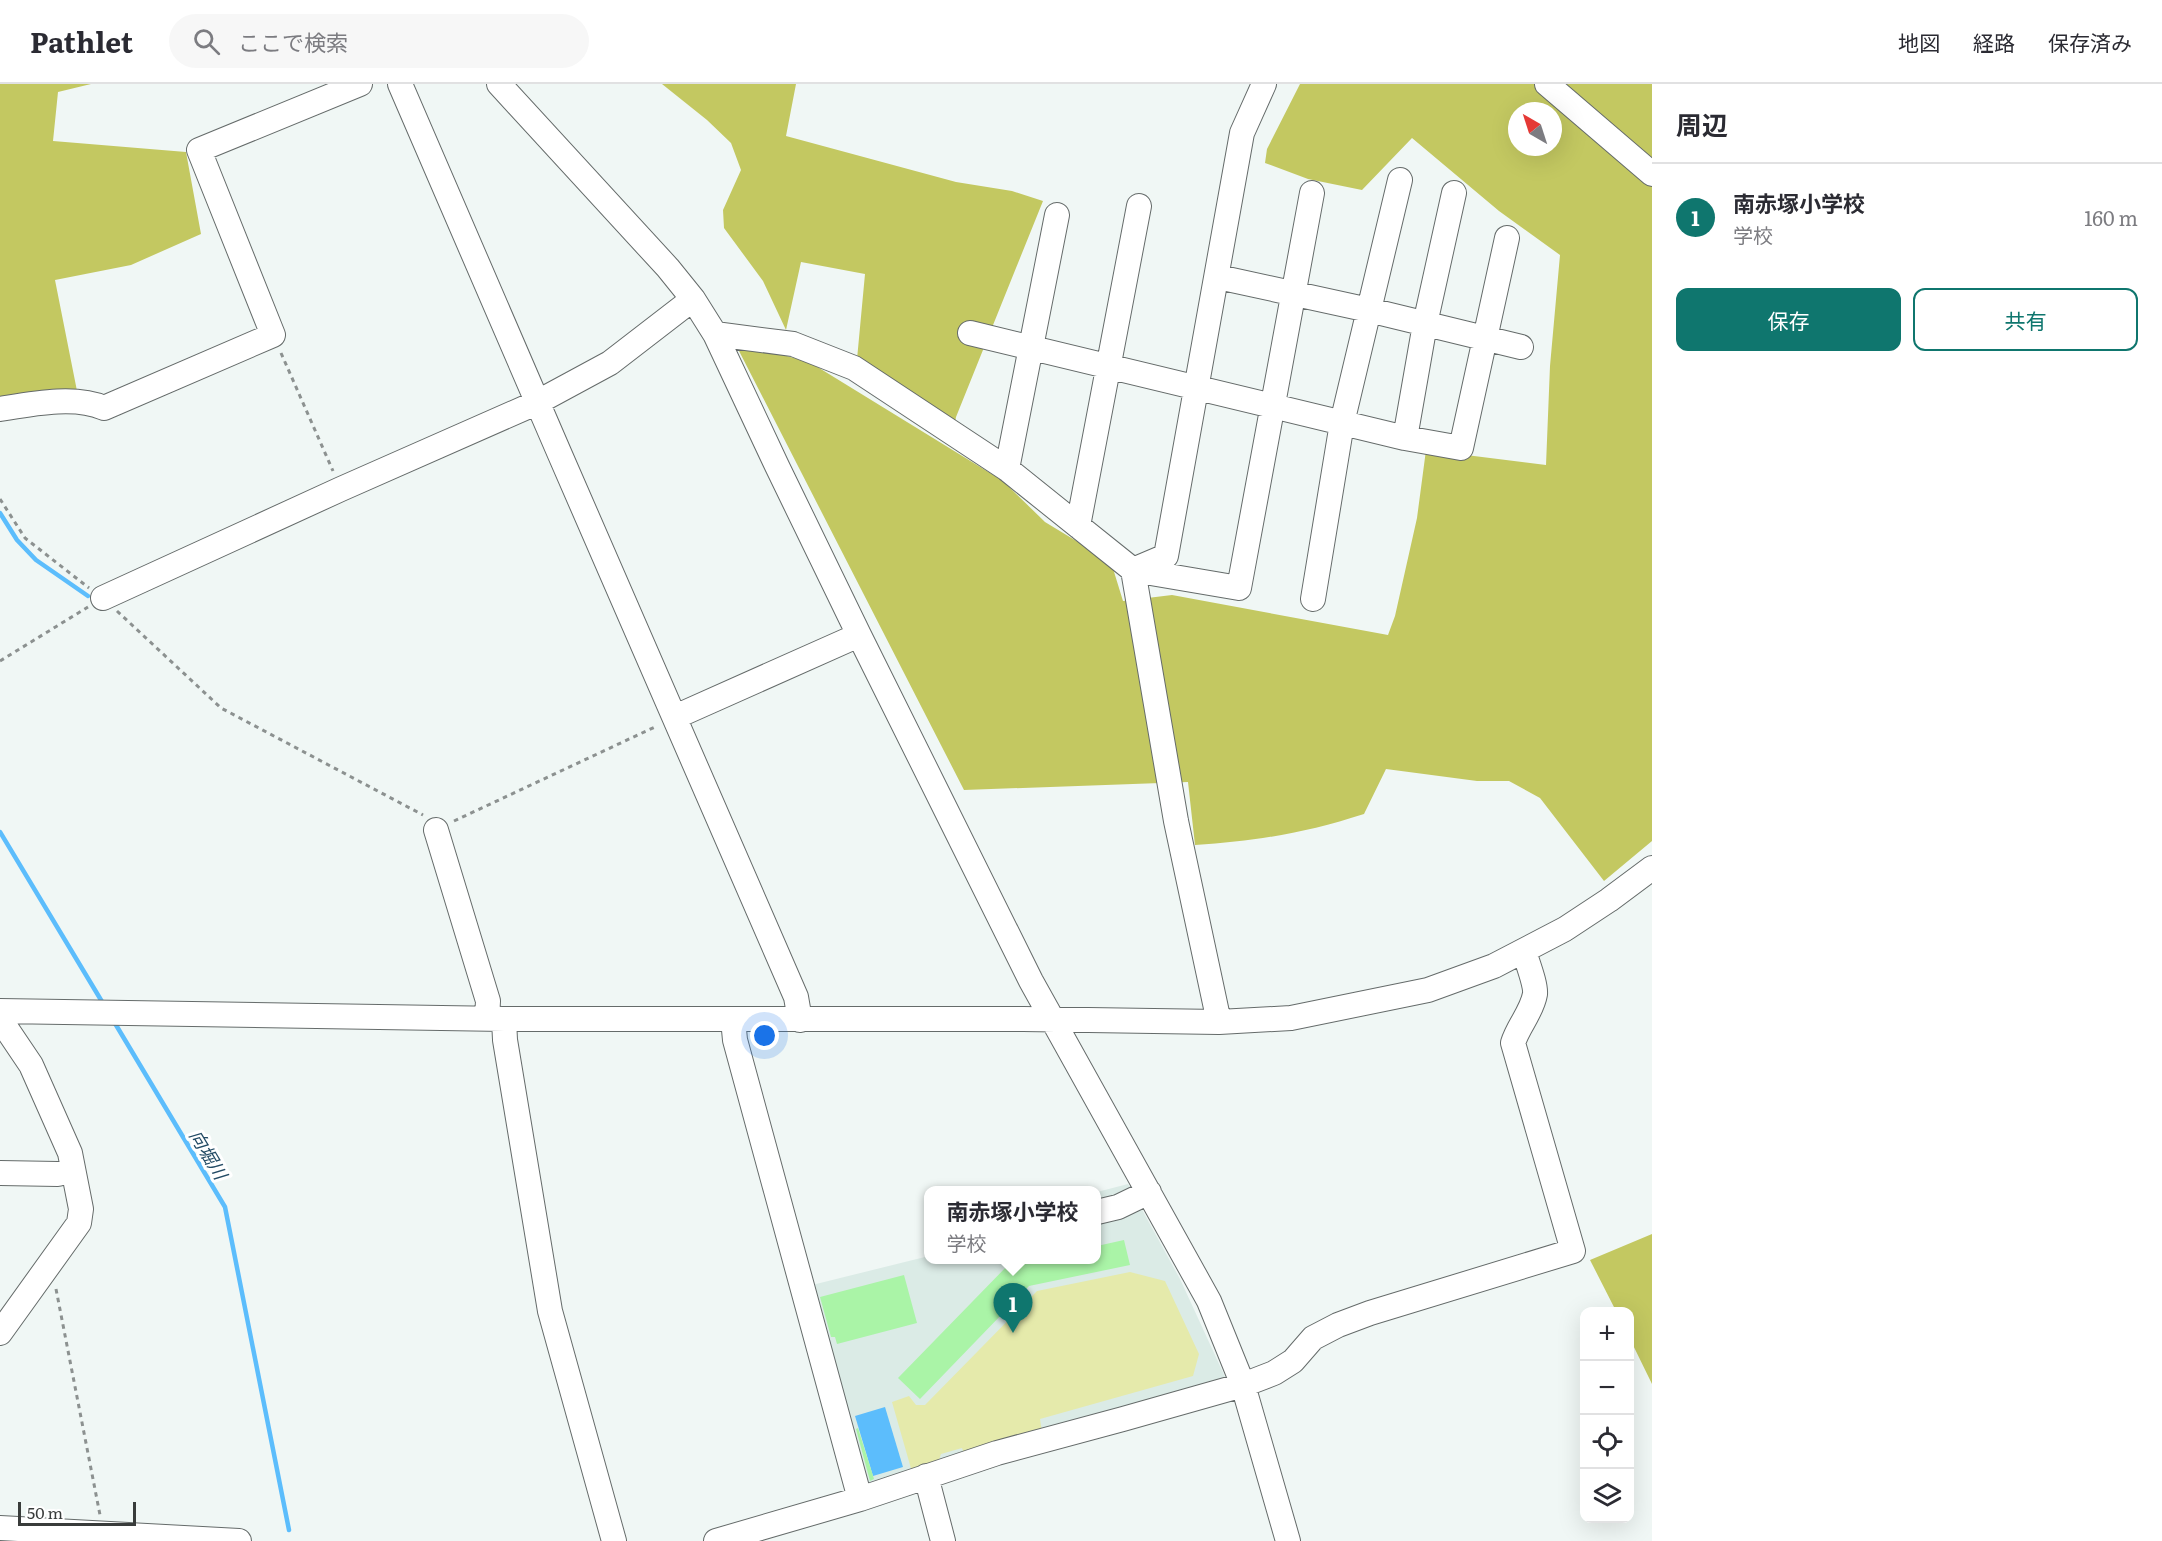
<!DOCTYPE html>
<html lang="ja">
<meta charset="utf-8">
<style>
:root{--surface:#fff;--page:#f7f7f7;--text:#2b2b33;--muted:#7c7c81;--line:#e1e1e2;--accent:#0f766e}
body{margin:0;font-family:Literata,"Noto Sans JP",serif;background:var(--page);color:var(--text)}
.controls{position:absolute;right:18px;bottom:18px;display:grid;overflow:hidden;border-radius:12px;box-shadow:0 6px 24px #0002}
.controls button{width:54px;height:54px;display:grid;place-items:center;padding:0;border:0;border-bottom:2px solid var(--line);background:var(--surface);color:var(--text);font:30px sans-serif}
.compass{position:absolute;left:1508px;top:18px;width:54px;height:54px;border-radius:50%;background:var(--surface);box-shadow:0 6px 24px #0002;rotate:321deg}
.scale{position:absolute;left:18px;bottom:15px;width:118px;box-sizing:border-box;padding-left:6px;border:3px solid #393c3b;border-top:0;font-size:16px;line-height:21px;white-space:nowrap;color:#393c3b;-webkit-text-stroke:4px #fff;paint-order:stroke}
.you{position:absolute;left:765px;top:952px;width:21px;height:21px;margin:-15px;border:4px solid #fff;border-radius:50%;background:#1a73e8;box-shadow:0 0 0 9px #1a73e833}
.badge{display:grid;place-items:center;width:39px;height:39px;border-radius:50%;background:var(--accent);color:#fff;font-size:20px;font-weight:700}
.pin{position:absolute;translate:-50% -50px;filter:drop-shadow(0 2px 3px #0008)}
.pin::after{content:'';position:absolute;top:32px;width:21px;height:18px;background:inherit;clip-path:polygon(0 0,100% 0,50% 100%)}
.popup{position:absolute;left:924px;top:1102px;width:177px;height:78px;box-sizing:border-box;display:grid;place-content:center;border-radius:12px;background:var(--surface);filter:drop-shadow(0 2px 4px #0005);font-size:20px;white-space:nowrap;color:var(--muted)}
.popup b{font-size:22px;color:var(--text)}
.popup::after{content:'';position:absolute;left:50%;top:100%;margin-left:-12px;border:12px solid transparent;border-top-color:var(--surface)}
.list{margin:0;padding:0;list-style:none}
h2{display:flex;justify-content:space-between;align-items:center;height:78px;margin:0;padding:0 24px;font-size:26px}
h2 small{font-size:20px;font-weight:400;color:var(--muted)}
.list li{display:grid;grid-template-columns:39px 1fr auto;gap:18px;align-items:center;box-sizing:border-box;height:108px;padding:0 24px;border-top:2px solid var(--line)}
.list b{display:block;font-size:22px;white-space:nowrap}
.list p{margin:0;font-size:20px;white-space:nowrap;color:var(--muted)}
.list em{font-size:20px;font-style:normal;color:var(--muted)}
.actions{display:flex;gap:12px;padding:18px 24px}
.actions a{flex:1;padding:14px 0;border:2px solid var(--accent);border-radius:12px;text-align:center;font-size:21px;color:var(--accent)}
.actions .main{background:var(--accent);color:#fff}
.icon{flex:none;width:33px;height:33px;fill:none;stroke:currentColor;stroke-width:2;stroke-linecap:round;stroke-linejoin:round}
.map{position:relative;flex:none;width:1652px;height:1457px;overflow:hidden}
header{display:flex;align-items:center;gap:36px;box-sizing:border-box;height:84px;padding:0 30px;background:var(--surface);border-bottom:2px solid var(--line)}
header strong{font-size:28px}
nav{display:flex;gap:33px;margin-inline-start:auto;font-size:21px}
.search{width:420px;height:54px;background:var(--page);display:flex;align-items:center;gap:15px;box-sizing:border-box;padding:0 21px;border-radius:33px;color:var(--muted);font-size:22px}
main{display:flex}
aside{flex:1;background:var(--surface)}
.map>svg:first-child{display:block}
</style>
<header>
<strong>Pathlet</strong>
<div class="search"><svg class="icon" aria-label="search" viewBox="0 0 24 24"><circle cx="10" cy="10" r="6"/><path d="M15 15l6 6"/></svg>ここで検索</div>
<nav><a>地図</a><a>経路</a><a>保存済み</a></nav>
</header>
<main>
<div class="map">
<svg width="1652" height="1457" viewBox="0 0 1652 1457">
<rect width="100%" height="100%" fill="#f0f7f5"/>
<path fill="#dbebe6" d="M 1128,1100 L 1180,1195 L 1226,1295 L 866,1403 L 808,1202 L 929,1172 L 929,1176 L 1097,1176 L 1097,1108 Z"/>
<path fill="#e5eaab" d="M 1130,1188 L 1165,1197 L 1199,1270 L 1193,1292 L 1040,1335 L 1042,1348 L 964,1370 L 962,1364 L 941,1370 L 938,1379 L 912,1388 L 892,1318 L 909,1312 L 916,1321 L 925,1321 L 1037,1207 Z"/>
<path fill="#c3c861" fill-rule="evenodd" d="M 0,0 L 91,0 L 58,8 L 53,57 L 186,68 L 201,150 L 131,181 L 55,196 L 78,312 L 0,318 Z
M 662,0 L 796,0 L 786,52 L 956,98 L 1012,107 L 1043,117 L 956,333 L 954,344 L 856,286 L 865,190 L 801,178 L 786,246 L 763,197 L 724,144 L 723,126 L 741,86 L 731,59 L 707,36 Z
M 1300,0 L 1652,0 L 1652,757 L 1604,797 L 1540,714 L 1509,697 L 1477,697 L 1386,685 L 1364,730 C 1305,749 1257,757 1195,761 L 1188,698 L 964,706 L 738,265 L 759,264 L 811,279 L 1003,397 L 1045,438 L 1111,478 L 1123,517 L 1172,511 L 1388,551 L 1395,532 L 1417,434 L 1426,366 L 1546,381 L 1550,282 L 1560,171 L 1499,127 L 1412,54 L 1362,106 L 1308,95 L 1265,79 L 1267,65 ZM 1517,27 L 1553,27 L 1553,63 L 1517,63 Z
M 1652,1150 L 1652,1300 L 1630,1255 L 1630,1228 L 1616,1227 L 1590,1176 Z"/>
<path fill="#5cbdfc" d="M 885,1323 L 903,1383 L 873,1392 L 855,1332 Z"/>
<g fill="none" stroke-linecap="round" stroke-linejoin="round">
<path stroke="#5cbdfc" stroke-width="4.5" d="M 0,429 L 17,456 L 36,476 L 88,512
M 0,748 L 104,921
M 113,936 L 225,1123 L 289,1446"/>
</g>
<path fill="#aaf4a7" d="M 1124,1156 L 1130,1181 L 1029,1202 L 920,1315 L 898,1294 L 1009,1180 L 1030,1176 L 1097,1176 L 1097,1162 Z
M 904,1191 L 917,1239 L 837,1260 L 835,1253 L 831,1253 L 820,1213 Z
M 858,1344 L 874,1395 L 870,1397 L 856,1345 Z"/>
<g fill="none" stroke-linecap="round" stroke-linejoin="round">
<g stroke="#656b6a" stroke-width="26">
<path id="minor" d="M 400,0 C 530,305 665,609 796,913 L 800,936
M 499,0 L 668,184 L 693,215 L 715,250 L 777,382 L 859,551 L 1031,897 L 1209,1217 L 1243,1301 L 1288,1457
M 1547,0 L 1652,90
M 1218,193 L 1369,226 L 1521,263
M 970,249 L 1405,354 L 1461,364 L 1507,154
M 715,250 L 793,260 L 854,284 L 1007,385 L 1133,486 L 1239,504 L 1312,109
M 0,325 C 31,320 75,311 104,324 L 273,251 L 199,66 L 360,0
M 1405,354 L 1425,240 L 1454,109
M 1007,385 L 1057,131
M 1078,442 L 1139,122
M 1133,486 L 1166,472 L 1242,49 L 1264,0
M 1133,486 L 1176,737 L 1219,938
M 103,514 L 341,405 L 536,319 L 610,279 L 693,215
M 1313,515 L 1342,339 L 1400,96
M 675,633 L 859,551
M 436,746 L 488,917 L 487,934
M 0,927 L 504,935 L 1023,935 L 1219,938 L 1291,934 L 1428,906 L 1494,882 L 1565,845 L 1609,816 L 1652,784
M 0,935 L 31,981 L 70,1069 L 81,1125 L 79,1139 L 0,1249
M 504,935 L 505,956 L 550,1227 L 614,1457
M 733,935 L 735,956 L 860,1415
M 0,1089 L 58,1090 L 73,1086
M 1097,1128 L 1118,1123 L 1149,1108
M 926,1392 L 943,1457
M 0,1444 L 239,1457
M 716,1457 L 860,1415 L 997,1369 L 1123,1335 L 1243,1301 L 1274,1289 L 1293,1277 L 1313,1254 L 1338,1241 L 1370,1229 L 1573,1167 L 1513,959 C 1518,942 1532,928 1535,910 C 1536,900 1527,878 1524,867"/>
</g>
<path stroke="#8c9190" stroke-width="3" stroke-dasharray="4.5 4.5" stroke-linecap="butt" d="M 281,269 L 333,387
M 0,415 L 25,454 L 89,504
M 117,527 L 221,624 L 423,731
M 0,577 L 88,523
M 454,737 L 657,642
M 56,1205 L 100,1431"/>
<use href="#minor" stroke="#fff" stroke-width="24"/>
</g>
<g text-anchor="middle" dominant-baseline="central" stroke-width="6" stroke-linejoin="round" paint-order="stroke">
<g font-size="18" font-style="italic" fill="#234b65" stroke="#fff">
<text transform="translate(209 1070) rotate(59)">向堀川</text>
</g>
</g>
</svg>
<div class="controls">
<button>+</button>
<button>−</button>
<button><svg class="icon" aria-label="locate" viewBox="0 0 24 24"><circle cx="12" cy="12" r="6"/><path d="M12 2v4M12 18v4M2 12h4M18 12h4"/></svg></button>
<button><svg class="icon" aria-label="layers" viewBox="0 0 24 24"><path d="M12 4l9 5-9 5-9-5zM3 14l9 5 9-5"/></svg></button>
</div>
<svg class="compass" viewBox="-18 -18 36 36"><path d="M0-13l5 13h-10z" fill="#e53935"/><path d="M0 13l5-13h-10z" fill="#7c7c81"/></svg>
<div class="scale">50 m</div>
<div class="you"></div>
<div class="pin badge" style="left:1013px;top:1249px">1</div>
<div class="popup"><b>南赤塚小学校</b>学校</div>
</div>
<aside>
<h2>周辺<small></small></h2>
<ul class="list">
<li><span class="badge">1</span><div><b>南赤塚小学校</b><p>学校</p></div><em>160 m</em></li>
</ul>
<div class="actions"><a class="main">保存</a><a>共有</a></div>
</aside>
</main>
